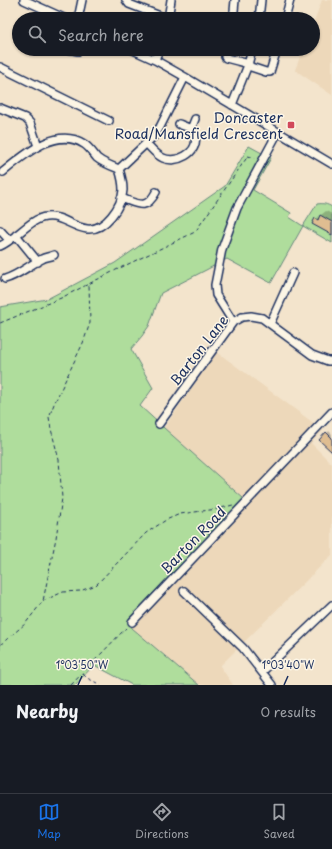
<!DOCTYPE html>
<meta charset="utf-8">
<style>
:root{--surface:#171b24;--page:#242831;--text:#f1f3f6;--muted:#9ea1a6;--line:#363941;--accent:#1a73e8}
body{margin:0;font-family:"Playpen Sans",sans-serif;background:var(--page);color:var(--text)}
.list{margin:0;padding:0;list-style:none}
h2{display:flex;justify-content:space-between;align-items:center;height:52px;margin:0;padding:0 16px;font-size:17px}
h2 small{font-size:13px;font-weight:400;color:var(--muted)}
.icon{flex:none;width:22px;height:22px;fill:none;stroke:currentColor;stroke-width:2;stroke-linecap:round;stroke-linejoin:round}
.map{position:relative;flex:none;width:332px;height:685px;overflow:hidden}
.search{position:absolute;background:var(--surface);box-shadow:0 1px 3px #0004;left:12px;right:12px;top:12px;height:44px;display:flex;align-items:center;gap:10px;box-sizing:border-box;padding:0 14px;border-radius:22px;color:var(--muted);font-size:15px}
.sheet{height:108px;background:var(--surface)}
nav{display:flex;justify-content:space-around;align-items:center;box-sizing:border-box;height:56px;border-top:1px solid var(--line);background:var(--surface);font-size:11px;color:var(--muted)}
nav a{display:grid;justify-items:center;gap:2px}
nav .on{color:var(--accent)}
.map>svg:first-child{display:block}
</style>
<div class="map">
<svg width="332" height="685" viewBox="0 0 332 685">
<rect width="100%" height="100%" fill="#f3e4cc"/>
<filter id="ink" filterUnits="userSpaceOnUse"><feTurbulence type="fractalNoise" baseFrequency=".025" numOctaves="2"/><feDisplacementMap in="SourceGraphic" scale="8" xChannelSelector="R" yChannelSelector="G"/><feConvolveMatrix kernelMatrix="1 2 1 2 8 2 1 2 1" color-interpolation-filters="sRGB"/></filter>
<g filter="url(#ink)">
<path fill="#edd8ba" d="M 322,0 L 332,0 L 332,95 L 295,70 L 303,49 L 313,49 L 313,24 Z
M 217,352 L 323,430 L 311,443 L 332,464 L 332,555 L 220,666 L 233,685 L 199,685 L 132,628 L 249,505 L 244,499 L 164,428 Z"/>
<path fill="#afdd9c" stroke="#65867d" d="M 249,146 L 271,158 L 253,190 L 291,213 L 289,217 L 303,226 L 317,204 C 323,203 327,204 332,207 L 332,243 L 303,226 L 271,283 L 227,259 L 206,270 L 161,293 L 149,326 L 142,336 L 131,349 L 153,388 L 140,406 L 164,428 L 244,499 L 129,618 L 132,628 L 199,685 L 132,685 L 94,665 L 75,685 L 0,685 L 0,307 L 47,299 L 115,263 L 225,186 Z"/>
<path fill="#0003" d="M 326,211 L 332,214 L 332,233 L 316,219 Z
M 329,431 L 332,434 L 332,451 L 321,440 Z"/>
<path fill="#dfbd91" stroke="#1b2f5e" d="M 320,215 L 332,222 L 332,235 L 312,224 L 315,218 L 318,220 Z
M 326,432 L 332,438 L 332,452 L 319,440 Z"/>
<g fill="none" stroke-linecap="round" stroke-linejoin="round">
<g stroke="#1b2f5e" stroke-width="10">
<path id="minor" d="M 24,0 L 66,19
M 126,0 L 129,4 L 168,19
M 78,19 L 82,0
M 168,19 L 171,0
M 233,19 L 234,11 L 235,0
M 259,19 L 261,0
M 285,19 L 290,0
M 68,49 L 78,51 L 81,49
M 131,49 L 155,60 L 185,77 L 332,164
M 226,49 L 225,57 L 226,58 L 249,64
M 155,60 L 159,49
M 248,66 L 266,72 L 270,72 L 277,49
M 0,67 L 109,121
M 232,105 L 248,65 L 252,49
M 0,108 L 25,118 L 30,123 L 38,146
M 191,129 L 195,119
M 146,143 C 151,148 156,155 163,158 C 176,164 199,153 195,137 C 195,134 194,131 191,129 C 188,127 183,126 179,124
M 3,172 C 24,155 56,126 84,144 C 89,147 93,153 97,158 C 103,163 111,166 119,169
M 121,198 C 138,204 146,211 156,192
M 0,230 L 9,240
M 16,235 L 38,262
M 0,246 C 15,240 31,218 46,217 C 61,215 72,227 87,229 C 105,231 122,206 123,190 C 123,183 121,175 119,169 L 155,135 L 160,127 L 185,77
M 5,279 C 19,275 29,265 42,259 C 45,257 50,257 54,255
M 233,322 L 216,295 L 215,285 L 222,249 L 237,208 L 278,132
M 270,324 L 293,273
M 159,424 L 233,322 L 242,317 L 251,316 L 262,318 L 312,355 L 328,361 L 332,361
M 184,591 L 243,648 L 272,685
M 132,622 L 332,412
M 262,672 L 332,605"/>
</g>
<path stroke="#1b2f5e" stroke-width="1" stroke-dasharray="4 3" stroke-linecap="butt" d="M 0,323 L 61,298 L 120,268 L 195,232 L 248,156 L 255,158
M 43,601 L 63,592 L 80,591 L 96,585 L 146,533 L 166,520 L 180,514 L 217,509 L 233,505
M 0,645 L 25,624 L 43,601 L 56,538 L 62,498 L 59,460 L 51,429 L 49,417 L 54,404 L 83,343 L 90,323 L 89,284
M 83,674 L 87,678 L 101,685
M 71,685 L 126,628"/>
<use href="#minor" stroke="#fcf5e5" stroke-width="7"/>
</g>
</g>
<path fill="none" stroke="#1b2f5e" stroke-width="1.5" d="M 78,685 L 82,676M 284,685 L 288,676"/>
<rect fill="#d1495b" stroke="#fcf5e5" stroke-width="1.5" x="287" y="121" width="8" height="8" rx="2"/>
<g text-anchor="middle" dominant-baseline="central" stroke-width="3" stroke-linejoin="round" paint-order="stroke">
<g font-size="14" fill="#1b2f5e" stroke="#fcf5e5" text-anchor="end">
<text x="283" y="117">Doncaster<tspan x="283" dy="16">Road/Mansfield Crescent</tspan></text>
</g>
<g font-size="14" fill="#1b2f5e" stroke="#fcf5e5">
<text transform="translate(199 350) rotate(-52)">Barton Lane</text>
<text transform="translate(193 540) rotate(-46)">Barton Road</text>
</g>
</g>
<g font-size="10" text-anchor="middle" fill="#1b2f5e" stroke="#fcf5e5" stroke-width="3" stroke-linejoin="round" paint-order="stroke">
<text x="82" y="669">1°03'50"W</text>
<text x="288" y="669">1°03'40"W</text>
</g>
</svg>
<div class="search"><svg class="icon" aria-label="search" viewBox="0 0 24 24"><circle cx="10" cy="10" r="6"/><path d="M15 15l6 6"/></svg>Search here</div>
</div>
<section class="sheet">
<h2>Nearby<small>0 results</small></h2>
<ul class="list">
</ul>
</section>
<nav>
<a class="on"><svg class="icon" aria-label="map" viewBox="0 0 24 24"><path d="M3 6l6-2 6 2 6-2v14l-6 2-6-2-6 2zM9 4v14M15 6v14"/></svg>Map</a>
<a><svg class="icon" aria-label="directions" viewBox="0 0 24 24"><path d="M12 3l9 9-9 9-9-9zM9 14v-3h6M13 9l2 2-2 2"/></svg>Directions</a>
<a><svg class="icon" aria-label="saved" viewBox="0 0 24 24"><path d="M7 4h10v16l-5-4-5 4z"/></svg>Saved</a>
</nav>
